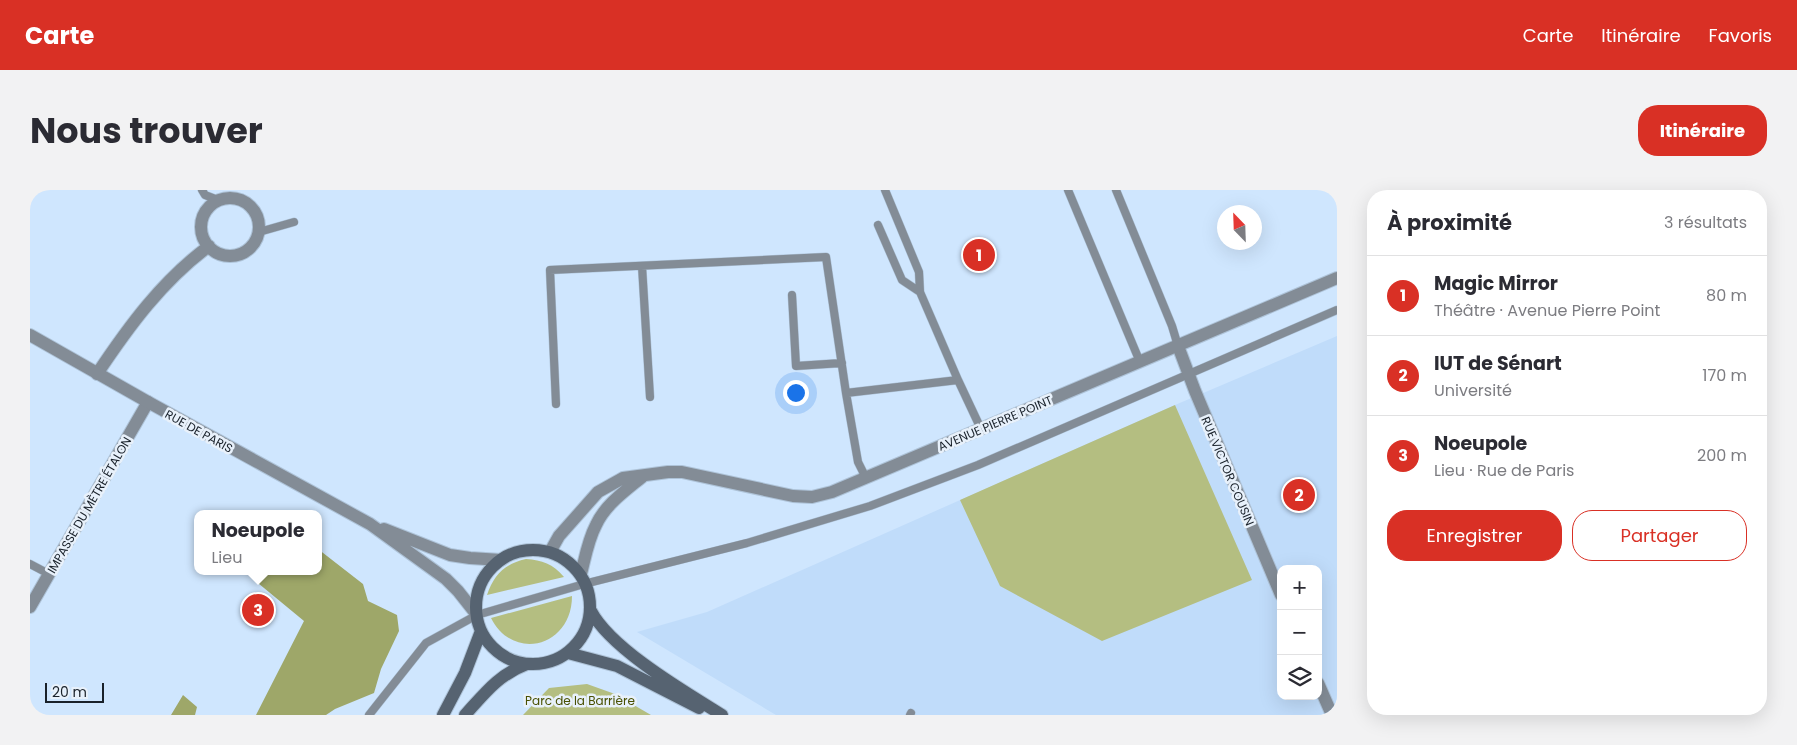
<!DOCTYPE html>
<html lang="fr">
<meta charset="utf-8">
<style>
:root{--surface:#fff;--page:#f2f2f3;--text:#2b2b33;--muted:#7c7c81;--line:#e1e1e2;--accent:#d93025}
body{margin:0;font-family:Poppins,sans-serif;background:var(--page);color:var(--text)}
.controls{position:absolute;right:15px;bottom:15px;display:grid;overflow:hidden;border-radius:10px;box-shadow:0 5px 20px #0002}
.controls button{width:45px;height:45px;display:grid;place-items:center;padding:0;border:0;border-bottom:1px solid var(--line);background:var(--surface);color:var(--text);font:25px sans-serif}
.compass{position:absolute;left:1187px;top:15px;width:45px;height:45px;border-radius:50%;background:var(--surface);box-shadow:0 5px 20px #0002;rotate:337deg}
.scale{position:absolute;left:15px;bottom:12px;width:59px;box-sizing:border-box;padding-left:5px;border:2px solid #19212a;border-top:0;font-size:14px;line-height:18px;white-space:nowrap;color:#19212a;-webkit-text-stroke:4px #e8f1fb;paint-order:stroke}
.you{position:absolute;left:765px;top:202px;width:18px;height:18px;margin:-12px;border:4px solid #fff;border-radius:50%;background:#1a73e8;box-shadow:0 0 0 8px #1a73e833}
.badge{display:grid;place-items:center;width:32px;height:32px;border-radius:50%;background:var(--accent);color:#fff;font-size:16px;font-weight:700}
.pin{position:absolute;translate:-50% -50%;border:2px solid #fff;box-shadow:0 1px 5px #0006}
.popup{position:absolute;left:164px;top:320px;width:128px;height:65px;box-sizing:border-box;display:grid;place-content:center;border-radius:10px;background:var(--surface);filter:drop-shadow(0 1px 4px #0005);font-size:16px;white-space:nowrap;color:var(--muted)}
.popup b{font-size:19px;color:var(--text)}
.popup::after{content:'';position:absolute;left:50%;top:100%;margin-left:-10px;border:10px solid transparent;border-top-color:var(--surface)}
.list{margin:0;padding:0;list-style:none}
h2{display:flex;justify-content:space-between;align-items:center;height:65px;margin:0;padding:0 20px;font-size:21px}
h2 small{font-size:16px;font-weight:400;color:var(--muted)}
.list li{display:grid;grid-template-columns:32px 1fr auto;gap:15px;align-items:center;box-sizing:border-box;height:80px;padding:0 20px;border-top:1px solid var(--line)}
.list b{display:block;font-size:19px;white-space:nowrap}
.list p{margin:0;font-size:16px;white-space:nowrap;color:var(--muted)}
.list em{font-size:16px;font-style:normal;color:var(--muted)}
.actions{display:flex;gap:10px;padding:15px 20px}
.actions a{flex:1;padding:11px 0;border:1px solid var(--accent);border-radius:20px;text-align:center;font-size:18px;color:var(--accent)}
.actions .main{background:var(--accent);color:#fff}
.icon{flex:none;width:28px;height:28px;fill:none;stroke:currentColor;stroke-width:2;stroke-linecap:round;stroke-linejoin:round}
.map{position:relative;flex:none;width:1307px;height:525px;overflow:hidden;border-radius:20px}
header{display:flex;align-items:center;gap:30px;box-sizing:border-box;height:70px;padding:0 25px;background:var(--accent);color:#fff}
header strong{font-size:24px}
nav{display:flex;gap:28px;margin-inline-start:auto;font-size:18px}
.intro{display:flex;align-items:center;justify-content:space-between;box-sizing:border-box;height:120px;padding:0 30px}
h1{margin:0;font-size:35px}
.button{padding:12px 22px;border-radius:20px;background:var(--accent);color:#fff;font-size:18px;font-weight:700}
main{display:flex;gap:30px;padding:0 30px}
aside{flex:1;background:var(--surface);border-radius:20px;box-shadow:0 5px 20px #0002}
.map>svg:first-child{display:block}
</style>
<header>
<strong>Carte</strong>
<nav><a>Carte</a><a>Itinéraire</a><a>Favoris</a></nav>
</header>
<div class="intro"><h1>Nous trouver</h1><a class="button">Itinéraire</a></div>
<main>
<div class="map">
<svg width="1307" height="525" viewBox="0 0 1307 525">
<rect width="100%" height="100%" fill="#cfe6fe"/>
<path fill="#c0dcfa" fill-rule="evenodd" d="M 1307,146 L 1307,525 L 746,525 L 607,442 L 677,422 L 1145,215 ZM 1251,379 L 1288,379 L 1288,506 L 1251,506 Z"/>
<path fill="#b4be81" d="M 1145,215 L 1222,390 L 1072,451 L 970,396 L 930,310 Z
M 496,369 C 512,370 523,374 534,387 L 457,405 C 464,385 474,374 496,369 Z
M 542,406 C 542,457 483,472 461,428 Z
M 557,494 L 585,504 L 621,525 L 493,525 L 519,498 Z"/>
<path fill="#9ea769" d="M 288,359 L 333,394 L 338,411 L 367,425 L 369,441 L 351,479 L 344,503 L 305,519 L 296,525 L 226,525 L 274,431 L 222,388 L 227,381 L 288,381 Z
M 153,505 L 167,517 L 165,525 L 141,525 Z"/>
<g fill="none" stroke-linecap="round" stroke-linejoin="round">
<g stroke="#aec3d8" stroke-width="9">
<path id="service" d="M 172,0 L 175,5 L 188,10
M 855,0 L 889,82 L 890,102 L 928,190
M 1038,0 L 1110,172
M 1086,0 L 1142,136 L 1148,156
M 848,35 L 872,90 L 890,102
M 229,42 L 264,32
M 612,76 L 620,207
M 762,105 L 766,176 L 812,173
M 526,214 L 520,80 L 796,67 L 816,203
M 836,288 L 828,272 L 816,203 L 928,190 L 951,239
M 0,374 L 19,384
M 339,525 L 396,453 L 447,425 L 554,394 L 717,353 L 840,316 L 948,275 L 1307,120
M 880,525 L 881,523"/>
</g>
<g stroke="#aec3d8" stroke-width="14">
<path id="minor" d="M171 37a29 29 0 1 1 58 0a29 29 0 1 1-58 0Z
M 1148,156 L 1165,201 L 1251,405
M 67,184 C 99,136 132,91 179,56
M 0,417 L 118,212
M 1288,493 L 1302,525"/>
</g>
<g stroke="#aec3d8" stroke-width="14">
<path id="tertiary" d="M 0,145 L 118,212 L 340,334 L 416,389 L 428,401 L 447,425
M 354,339 L 420,365 L 440,368 L 471,370
M 520,362 L 529,346 L 568,302 L 593,288 L 638,282 L 652,282 L 763,306 L 782,307 L 802,302 L 1307,88
M 551,384 C 555,368 558,350 566,335 C 575,315 595,301 612,287"/>
</g>
<g stroke="#aec3d8" stroke-width="14">
<path id="secondary" d="M446 417a57 57 0 1 1 114 0a57 57 0 1 1-114 0Z
M 561,421 C 581,459 655,502 692,525
M 538,463 L 587,476 L 669,518
M 413,525 L 435,483 L 451,441
M 435,525 C 455,503 468,485 497,474"/>
</g>
<use href="#service" stroke="#838c96" stroke-width="8"/>
<use href="#minor" stroke="#838c96" stroke-width="12"/>
<use href="#tertiary" stroke="#838c96" stroke-width="12"/>
<use href="#secondary" stroke="#566371" stroke-width="12"/>
</g>
<g text-anchor="middle" dominant-baseline="central" stroke-width="5" stroke-linejoin="round" paint-order="stroke">
<g font-size="12" fill="#19212a" stroke="#e8f1fb">
<text transform="translate(965 233) rotate(-23)">AVENUE PIERRE POINT</text>
<text transform="translate(169 241) rotate(29)">RUE DE PARIS</text>
<text transform="translate(1198 281) rotate(67)">RUE VICTOR COUSIN</text>
<text transform="translate(59 315) rotate(-60)">IMPASSE DU MÈTRE ÉTALON</text>
</g>
<g font-size="12" fill="#495002" stroke="#e8f1fb">
<text x="550" y="510">Parc de la Barrière</text>
</g>
</g>
</svg>
<div class="controls">
<button>+</button>
<button>−</button>
<button><svg class="icon" aria-label="layers" viewBox="0 0 24 24"><path d="M12 4l9 5-9 5-9-5zM3 14l9 5 9-5"/></svg></button>
</div>
<svg class="compass" viewBox="-18 -18 36 36"><path d="M0-13l5 13h-10z" fill="#e53935"/><path d="M0 13l5-13h-10z" fill="#7c7c81"/></svg>
<div class="scale">20 m</div>
<div class="you"></div>
<div class="pin badge" style="left:949px;top:65px">1</div>
<div class="pin badge" style="left:1269px;top:305px">2</div>
<div class="pin badge" style="left:228px;top:420px">3</div>
<div class="popup"><b>Noeupole</b>Lieu</div>
</div>
<aside>
<h2>À proximité<small>3 résultats</small></h2>
<ul class="list">
<li><span class="badge">1</span><div><b>Magic Mirror</b><p>Théâtre · Avenue Pierre Point</p></div><em>80 m</em></li>
<li><span class="badge">2</span><div><b>IUT de Sénart</b><p>Université</p></div><em>170 m</em></li>
<li><span class="badge">3</span><div><b>Noeupole</b><p>Lieu · Rue de Paris</p></div><em>200 m</em></li>
</ul>
<div class="actions"><a class="main">Enregistrer</a><a>Partager</a></div>
</aside>
</main>
